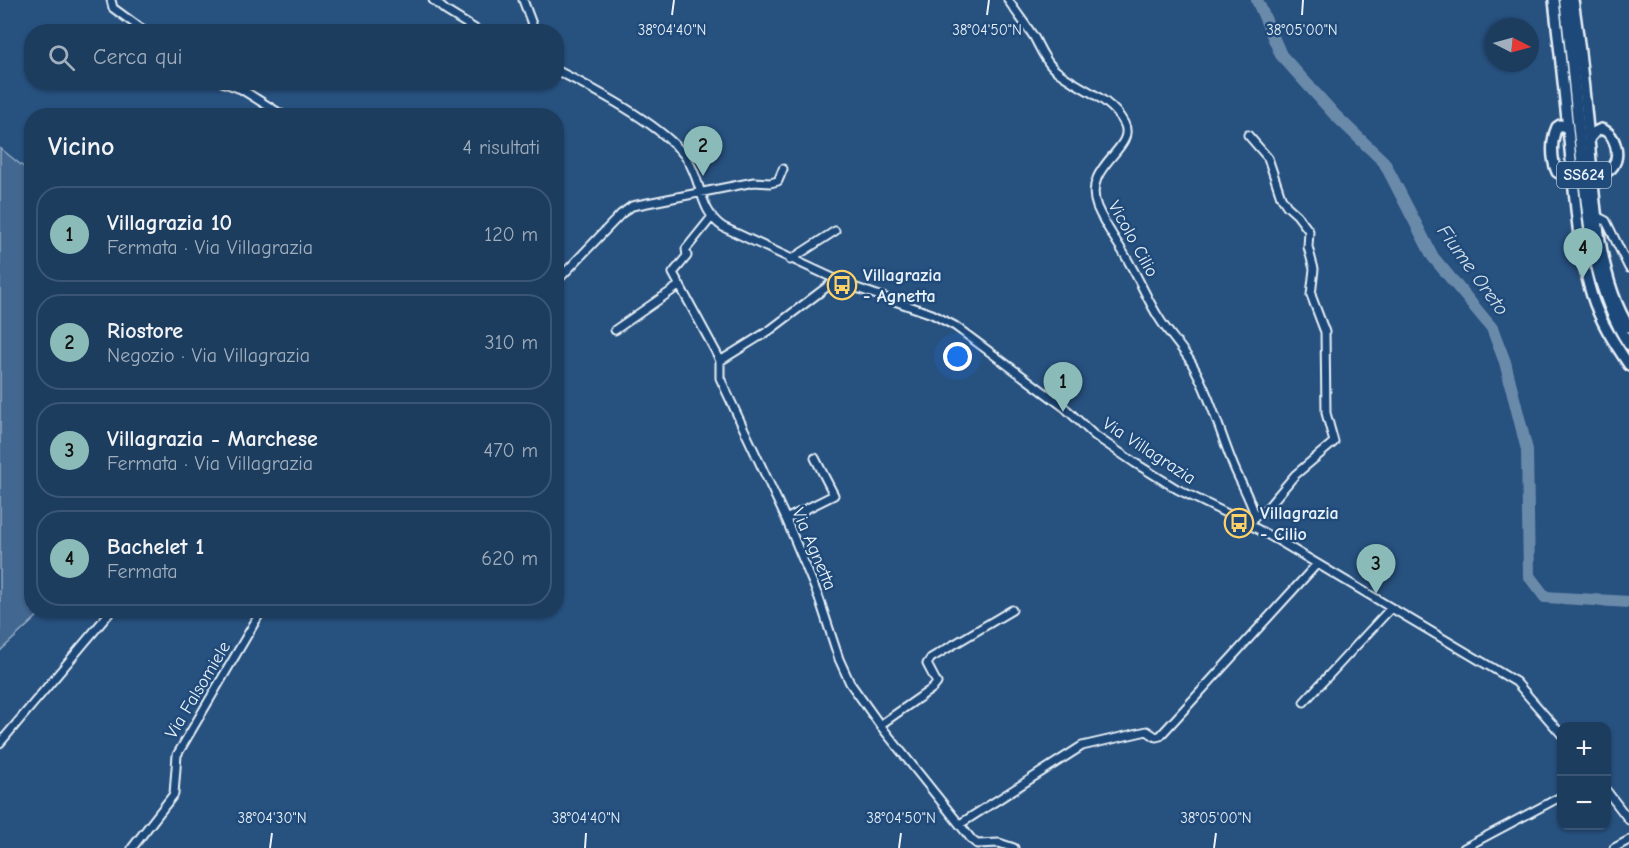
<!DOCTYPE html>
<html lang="it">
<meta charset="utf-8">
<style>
:root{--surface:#1d3d5f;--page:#254465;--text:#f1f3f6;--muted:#a0aebd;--line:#3b5674;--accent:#8bbbb9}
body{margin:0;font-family:"Comic Neue",sans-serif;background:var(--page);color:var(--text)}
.controls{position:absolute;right:18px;bottom:18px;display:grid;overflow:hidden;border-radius:12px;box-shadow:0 2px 4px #0004}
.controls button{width:54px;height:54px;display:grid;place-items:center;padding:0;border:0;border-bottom:2px solid var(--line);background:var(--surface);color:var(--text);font:30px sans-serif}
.compass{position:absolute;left:1485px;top:18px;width:54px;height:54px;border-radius:50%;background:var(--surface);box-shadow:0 2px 4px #0004;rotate:96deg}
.you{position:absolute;left:958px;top:357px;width:21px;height:21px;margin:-15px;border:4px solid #fff;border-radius:50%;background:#1a73e8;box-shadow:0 0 0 9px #1a73e833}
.badge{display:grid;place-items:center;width:39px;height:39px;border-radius:50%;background:var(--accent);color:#111;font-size:20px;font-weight:700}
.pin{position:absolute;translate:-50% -50px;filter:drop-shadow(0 2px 3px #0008)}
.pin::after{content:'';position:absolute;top:32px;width:21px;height:18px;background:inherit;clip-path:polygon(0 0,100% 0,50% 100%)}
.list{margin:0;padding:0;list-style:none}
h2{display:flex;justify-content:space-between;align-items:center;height:78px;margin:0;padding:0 24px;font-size:26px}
h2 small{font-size:20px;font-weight:400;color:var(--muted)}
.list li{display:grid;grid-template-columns:39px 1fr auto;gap:18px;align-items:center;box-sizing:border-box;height:96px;margin:0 12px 12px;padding:0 12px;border:2px solid var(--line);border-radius:24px}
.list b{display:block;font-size:22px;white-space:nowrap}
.list p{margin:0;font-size:20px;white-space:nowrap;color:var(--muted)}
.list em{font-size:20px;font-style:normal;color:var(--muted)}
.icon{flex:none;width:33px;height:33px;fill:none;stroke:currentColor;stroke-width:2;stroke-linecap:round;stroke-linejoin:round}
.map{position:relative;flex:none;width:1629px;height:848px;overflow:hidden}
.search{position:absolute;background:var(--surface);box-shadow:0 2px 4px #0004;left:24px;top:24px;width:540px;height:66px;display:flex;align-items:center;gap:15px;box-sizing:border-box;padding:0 21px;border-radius:24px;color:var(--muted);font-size:22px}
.panel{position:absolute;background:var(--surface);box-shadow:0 2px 4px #0004;left:24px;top:108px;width:540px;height:510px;border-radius:24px}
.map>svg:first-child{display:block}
</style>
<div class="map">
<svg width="1629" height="848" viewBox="0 0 1629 848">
<rect width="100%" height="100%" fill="#27517f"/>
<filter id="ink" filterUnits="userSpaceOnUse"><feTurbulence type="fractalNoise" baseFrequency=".0167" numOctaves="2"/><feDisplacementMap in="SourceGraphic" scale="12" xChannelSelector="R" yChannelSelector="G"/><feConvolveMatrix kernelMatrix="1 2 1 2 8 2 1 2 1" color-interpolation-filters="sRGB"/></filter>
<g filter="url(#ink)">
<path fill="#436891" stroke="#96acc4" stroke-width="1.5" d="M 0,148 L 31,173 L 32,610 L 43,611 L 0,651 Z"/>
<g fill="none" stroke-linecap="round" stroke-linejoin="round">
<path stroke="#6b8aaa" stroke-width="12" d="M 1257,0 L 1281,55 L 1335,115 L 1384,162 L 1433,257 L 1492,328 L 1505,362 L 1527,450 L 1529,576 L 1545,597 L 1629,602"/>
<g stroke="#e8f1f8" stroke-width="11">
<path id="minor" d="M 111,0 L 113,8 L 146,32
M 433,0 L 446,11 L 480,32
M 523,0 L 535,32
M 1008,0 C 1016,12 1026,25 1034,37 C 1040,48 1044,59 1053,68 C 1075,88 1109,95 1124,123 C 1138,149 1081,165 1097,207 C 1106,228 1120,245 1131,266 C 1141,283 1148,301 1159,318 C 1168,333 1181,346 1191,362 C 1209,393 1219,429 1232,462 C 1239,481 1250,497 1255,516 L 1250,525
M 556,70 C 592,88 665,126 687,159 C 702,181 699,211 723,227 L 848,285 L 932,314 L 955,326 L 1064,407 L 1094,435 L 1135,463 L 1177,489 L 1250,525 L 1279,541 L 1516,682 L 1562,735
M 222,82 L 241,89 L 284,116
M 1248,135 L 1268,158 L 1281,197 L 1287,206 L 1297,215 L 1309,231 L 1308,247 L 1314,269 L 1311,295 L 1325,332 L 1326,413 L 1334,442 L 1295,475 L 1262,514 L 1255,516
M 1596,216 L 1606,221 L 1629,268
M 711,218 L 686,249 L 687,256 L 673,273 L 717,354 L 720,361 L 720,378 L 786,519 L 819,598 L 839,659 L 850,683 L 880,725 L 972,840 L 977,844 L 999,843 L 1014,848
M 790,260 L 835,231
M 556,282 L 621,214 L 632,206 L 754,182 L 770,183 L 778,181 L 783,169
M 615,330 L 680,285
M 720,361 L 770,330 L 836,280
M 786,519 L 834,495 L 815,458
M 1304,702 L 1391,608
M 880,725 L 933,688 L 937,683 L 927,664 L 931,658 L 1012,610
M 0,743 L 112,610
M 1606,790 L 1629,820
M 960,824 L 1082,746 L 1147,731 L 1156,737 L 1160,736 L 1317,564
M 132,848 L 174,794 L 177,755 L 262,610
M 1464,848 L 1562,796
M 1614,848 L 1629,840"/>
</g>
<g stroke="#e8f1f8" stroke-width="14">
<path id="secondary" d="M 1554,0 C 1560,53 1566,107 1571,160 C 1576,205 1578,252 1592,296 C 1600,321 1614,343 1629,365
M 1573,0 C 1581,50 1585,100 1590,150 C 1595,204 1599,280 1629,327
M 1568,128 L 1560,125 L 1557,127 C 1551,140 1551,159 1557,172 L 1569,179
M 1589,139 L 1595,132 L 1601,129 C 1615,133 1621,154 1613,166 C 1609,172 1603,174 1597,177"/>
</g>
<g stroke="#e8f1f8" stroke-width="15">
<path id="primary" d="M 1565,0 C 1572,53 1576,106 1582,159 C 1589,223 1593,289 1629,344"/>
</g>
<use href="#minor" stroke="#1f4a7a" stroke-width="7"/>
<use href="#secondary" stroke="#1f4a7a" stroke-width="9"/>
<use href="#primary" stroke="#1f4a7a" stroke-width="10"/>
<g stroke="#e8f1f8" stroke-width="14" stroke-linecap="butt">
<path id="secondary-bridge" d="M 1569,179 L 1597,177"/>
</g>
<use href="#secondary-bridge" stroke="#1f4a7a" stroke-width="9"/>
</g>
</g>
<path fill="none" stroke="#e8f1f8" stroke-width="2" d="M 672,15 L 674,0M 987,15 L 989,0M 1302,15 L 1303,0M 270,848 L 272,833M 585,848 L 586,833M 899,848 L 901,833M 1214,848 L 1216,833"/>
<defs>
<g id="bus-ring" transform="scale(1.5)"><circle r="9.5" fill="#1f4a7a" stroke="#ffd166" stroke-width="1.5"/><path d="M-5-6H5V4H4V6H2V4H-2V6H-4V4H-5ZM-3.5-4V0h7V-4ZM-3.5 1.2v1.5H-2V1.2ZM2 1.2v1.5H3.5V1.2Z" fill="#ffd166"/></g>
</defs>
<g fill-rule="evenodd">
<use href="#bus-ring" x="842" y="285"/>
<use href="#bus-ring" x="1239" y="523"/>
</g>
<g text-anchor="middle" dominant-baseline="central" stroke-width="5" stroke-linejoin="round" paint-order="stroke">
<rect fill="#1f4a7a" stroke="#acbfd2" stroke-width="1.5" x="1557" y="162" width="54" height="26" rx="4.5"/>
<g font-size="16" font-weight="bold" fill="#e8f1f8">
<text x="1584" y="175">SS624</text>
</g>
<g font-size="18" fill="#e8f1f8" stroke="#1f4a7a">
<text transform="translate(1133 239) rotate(61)">Vicolo Cilio</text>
<text transform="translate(1149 451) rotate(33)">Via Villagrazia</text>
<text transform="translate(814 549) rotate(67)">Via Agnetta</text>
<text transform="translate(198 690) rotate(-59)">Via Falsomiele</text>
</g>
<g font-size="18" font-weight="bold" fill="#e8f1f8" stroke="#1f4a7a" text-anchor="start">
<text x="863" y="275">Villagrazia<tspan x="863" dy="21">- Agnetta</tspan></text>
<text x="1260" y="513">Villagrazia<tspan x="1260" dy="21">- Cilio</tspan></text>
</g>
<g font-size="20" font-style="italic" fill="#d5e2ec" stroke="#1f4a7a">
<text transform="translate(1473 270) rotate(54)">Fiume Oreto</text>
</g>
</g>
<g font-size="15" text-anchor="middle" fill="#e8f1f8" stroke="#1f4a7a" stroke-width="5" stroke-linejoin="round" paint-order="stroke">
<text x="672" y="35">38°04'40"N</text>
<text x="987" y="35">38°04'50"N</text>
<text x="1302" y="35">38°05'00"N</text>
<text x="272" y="823">38°04'30"N</text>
<text x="586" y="823">38°04'40"N</text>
<text x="901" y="823">38°04'50"N</text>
<text x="1216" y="823">38°05'00"N</text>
</g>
</svg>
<div class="controls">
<button>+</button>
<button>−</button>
</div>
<svg class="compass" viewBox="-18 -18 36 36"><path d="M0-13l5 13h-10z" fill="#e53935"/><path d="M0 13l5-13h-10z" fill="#a0aebd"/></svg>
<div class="you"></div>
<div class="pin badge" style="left:1063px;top:412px">1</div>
<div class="pin badge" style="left:703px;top:176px">2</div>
<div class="pin badge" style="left:1376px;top:594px">3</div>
<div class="pin badge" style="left:1583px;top:278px">4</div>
<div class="search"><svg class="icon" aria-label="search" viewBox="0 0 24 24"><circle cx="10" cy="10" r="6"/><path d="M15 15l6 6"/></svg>Cerca qui</div>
<section class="panel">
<h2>Vicino<small>4 risultati</small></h2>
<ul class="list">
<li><span class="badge">1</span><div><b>Villagrazia 10</b><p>Fermata · Via Villagrazia</p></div><em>120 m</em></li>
<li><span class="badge">2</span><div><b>Riostore</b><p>Negozio · Via Villagrazia</p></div><em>310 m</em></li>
<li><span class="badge">3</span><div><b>Villagrazia - Marchese</b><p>Fermata · Via Villagrazia</p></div><em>470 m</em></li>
<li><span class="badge">4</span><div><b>Bachelet 1</b><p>Fermata</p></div><em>620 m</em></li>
</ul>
</section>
</div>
